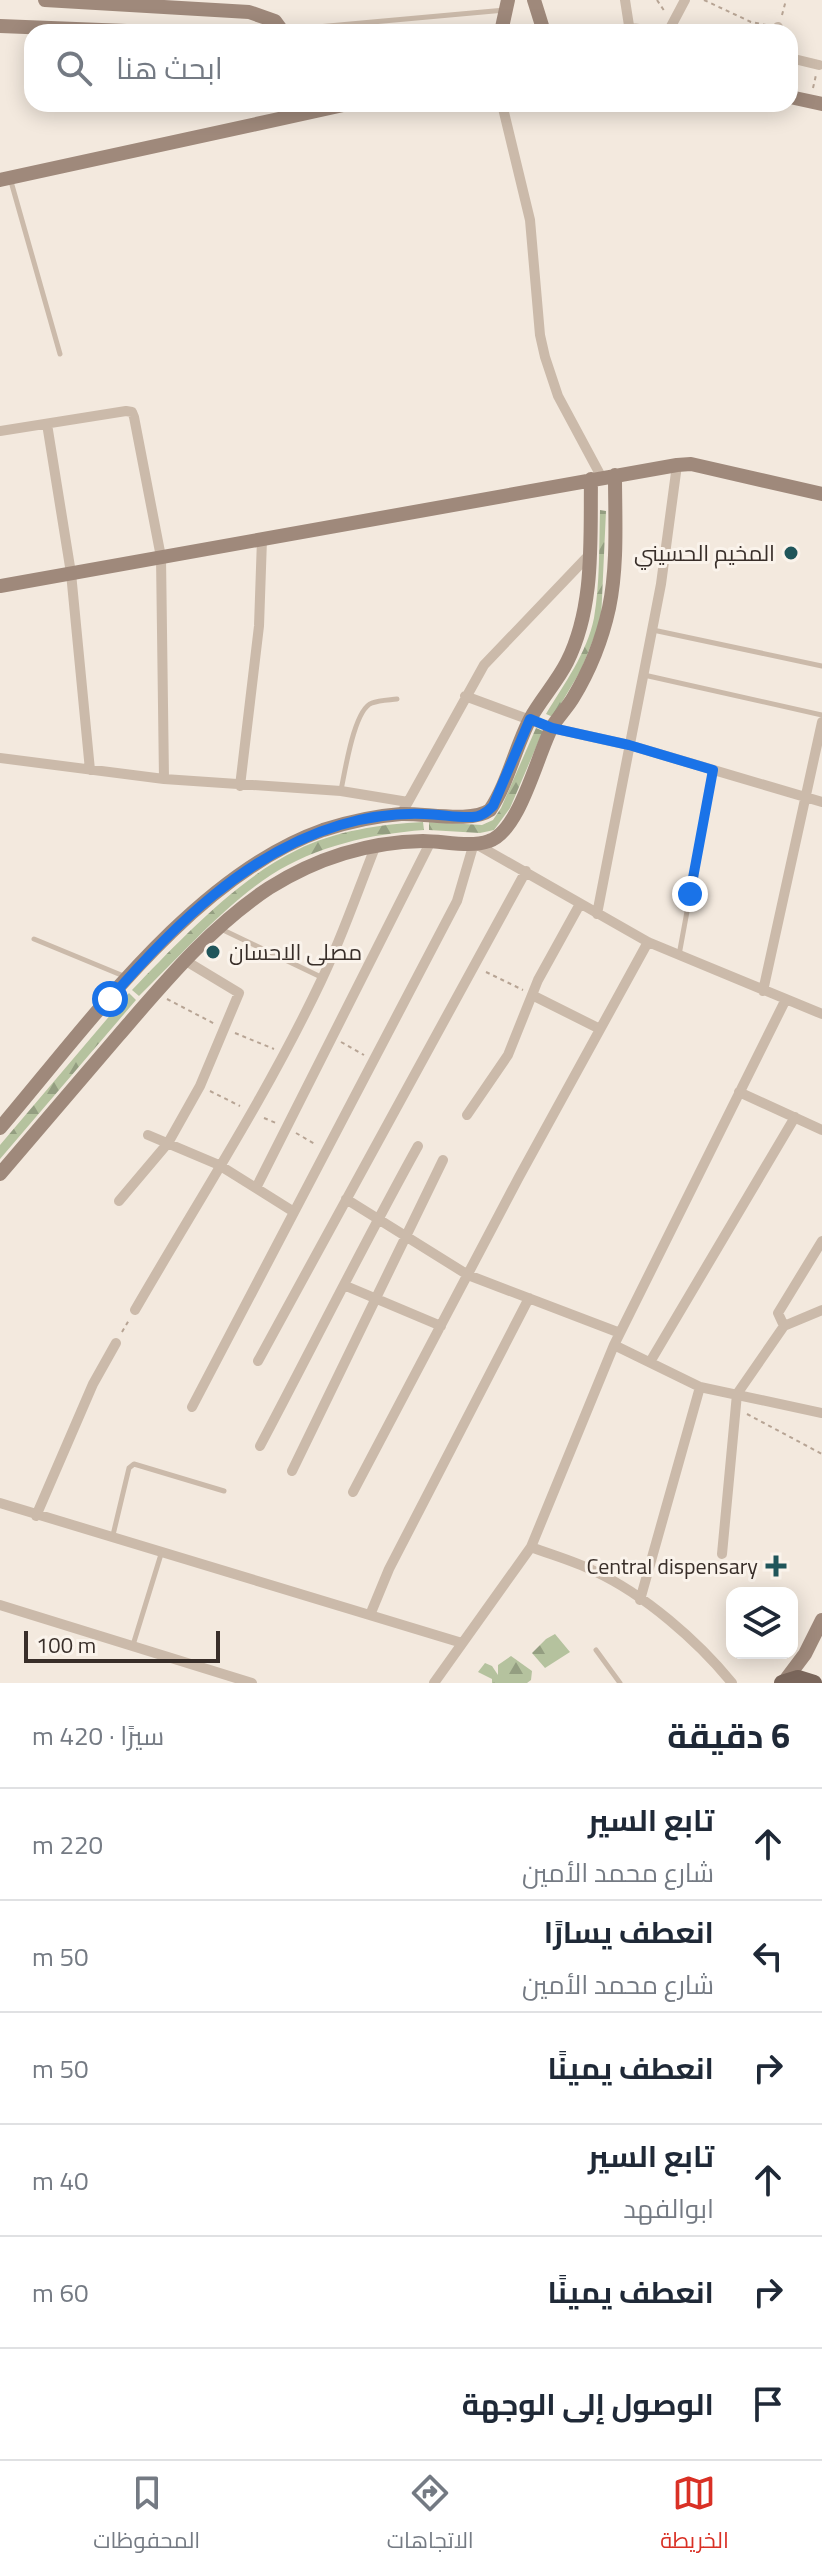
<!DOCTYPE html>
<html lang="ar">
<meta charset="utf-8">
<style>
:root{--surface:#fff;--page:#f2f2f3;--text:#1f2937;--muted:#747a83;--line:#e0e1e3;--accent:#d93025}
body{margin:0;font-family:"Titillium Web",Cairo,sans-serif;background:var(--page);color:var(--text);direction:rtl}
.controls{position:absolute;right:24px;bottom:24px;display:grid;overflow:hidden;border-radius:16px;box-shadow:0 4px 20px #0003}
.controls button{width:72px;height:72px;display:grid;place-items:center;padding:0;border:0;border-bottom:2px solid var(--line);background:var(--surface);color:var(--text);font:40px sans-serif}
.scale{position:absolute;left:24px;bottom:20px;width:196px;box-sizing:border-box;padding-left:8px;border:4px solid #382e29;border-top:0;font-size:22px;line-height:28px;white-space:nowrap;color:#382e29;-webkit-text-stroke:6px #faf3eb;paint-order:stroke}
.stop{position:absolute;width:24px;height:24px;margin:-18px;border:6px solid #1a73e8;border-radius:50%;background:#fff}
.stop.end{background:#1a73e8;border-color:#fff;box-shadow:0 2px 8px #0008}
.list{margin:0;padding:0;list-style:none}
h2{display:flex;justify-content:space-between;align-items:center;height:104px;margin:0;padding:0 32px;font-size:34px}
h2 small{font-size:26px;font-weight:400;color:var(--muted)}
.list li{display:grid;grid-template-columns:52px 1fr auto;gap:24px;align-items:center;box-sizing:border-box;height:112px;padding:0 32px;border-top:2px solid var(--line)}
.list b{display:block;font-size:30px;white-space:nowrap}
.list p{margin:0;font-size:26px;white-space:nowrap;color:var(--muted)}
.list em{font-size:26px;font-style:normal;color:var(--muted)}
.icon{flex:none;width:44px;height:44px;fill:none;stroke:currentColor;stroke-width:2;stroke-linecap:round;stroke-linejoin:round}
.map{position:relative;flex:none;width:822px;height:1683px;overflow:hidden;direction:ltr}
.search{position:absolute;background:var(--surface);box-shadow:0 4px 20px #0003;left:24px;right:24px;top:24px;height:88px;display:flex;align-items:center;gap:20px;box-sizing:border-box;padding:0 28px;border-radius:24px;color:var(--muted);font-size:30px}
.sheet{height:776px;background:var(--surface)}
nav{display:flex;justify-content:space-around;align-items:center;box-sizing:border-box;height:112px;border-top:2px solid var(--line);background:var(--surface);font-size:22px;color:var(--muted)}
nav a{display:grid;justify-items:center;gap:4px}
nav .on{color:var(--accent)}
.map>svg:first-child{display:block}
</style>
<div class="map">
<svg width="822" height="1683" viewBox="0 0 822 1683">
<defs>
<pattern id="forest-firs" width="22" height="20" patternUnits="userSpaceOnUse" patternTransform="scale(2)"><rect width="22" height="20" fill="#b5c29e"/><path d="M5 1l3.5 6h-7zM16 11l3.5 6h-7z" fill="#949e81"/></pattern>
</defs>
<rect width="100%" height="100%" fill="#f3e9de"/>
<path fill="url(#forest-firs)" d="M 600,510 L 606,511 L 601,620 L 581,670 L 553,717 L 546,714 C 564,684 587,653 594,618 C 600,583 599,546 600,510 Z
M 536,728 L 543,731 L 510,808 L 494,830 L 480,833 L 429,830 L 429,822 L 482,825 L 493,820 L 501,808 Z
M 423,822 L 424,830 C 371,834 316,846 271,875 C 226,904 178,958 139,996 L 132,990 C 177,943 238,878 297,850 C 334,831 382,824 423,822 Z
M 129,993 L 136,1000 L 0,1159 L 0,1145 Z
M 555,1634 L 570,1652 L 545,1668 L 532,1653 L 546,1639 Z
M 511,1656 L 532,1671 L 531,1680 L 527,1683 L 492,1683 L 492,1679 L 478,1672 L 485,1663 L 492,1666 L 498,1675 L 498,1665 Z"/>
<g fill="none" stroke-linecap="round" stroke-linejoin="round">
<path stroke="#b7a494" stroke-width="2" stroke-dasharray="4 4" stroke-linecap="butt" d="M 657,0 L 665,12
M 704,0 L 751,22 L 766,25
M 782,15 L 786,0
M 813,88 L 816,75
M 486,972 L 523,990
M 167,999 L 215,1024
M 235,1033 L 274,1049
M 341,1042 L 364,1055
M 210,1091 L 240,1106
M 264,1118 L 276,1123
M 296,1133 L 315,1144
M 122,1332 L 129,1320
M 747,1414 L 822,1454"/>
<path stroke="#cbbaaa" stroke-width="5" d="M 284,30 L 505,10
M 10,178 L 60,354
M 653,630 L 822,666
M 644,675 L 822,715
M 341,790 C 345,772 354,709 372,703 C 379,700 389,700 397,699
M 221,929 L 323,978
M 34,939 L 126,977
M 679,955 L 713,770
M 113,1535 L 129,1468 L 134,1464 L 224,1491
M 133,1645 L 162,1551
M 596,1650 L 620,1683"/>
<path stroke="#cbbaaa" stroke-width="10" d="M 625,0 L 630,32
M 631,28 L 664,32
M 668,32 L 685,0
M 777,32 L 778,27
M 790,58 L 819,65
M 502,104 L 530,220 L 540,335 L 545,357 L 558,396 L 602,478
M 47,424 L 71,573 L 90,770
M 0,431 L 126,411 L 132,412 L 134,417 L 161,557 L 164,779
M 465,696 L 552,728 L 629,745 L 822,802
M 0,758 L 164,779 L 341,791 L 408,802 L 401,814
M 240,786 L 259,626 L 262,539
M 408,802 L 484,665 L 590,554
M 597,914 L 661,584 L 677,465
M 763,991 L 822,722
M 532,995 L 600,1029
M 739,1092 L 822,1130
M 467,1115 L 508,1055 L 538,980 L 580,904
M 148,1135 L 219,1165 L 294,1212
M 256,1188 L 431,841
M 346,1199 L 468,1275 L 620,1333
M 119,1201 L 168,1143 L 200,1086 L 239,993 L 186,961
M 346,1286 L 441,1326
M 135,1310 C 198,1201 267,1095 321,981 C 342,938 358,890 376,845
M 784,1326 L 778,1313 L 822,1241
M 614,1345 L 700,1387 L 822,1413
M 258,1361 L 526,871
M 650,1362 L 795,1117
M 192,1407 L 457,901 L 474,843 L 648,942 L 822,1014
M 260,1446 C 313,1346 363,1245 418,1146
M 292,1471 L 443,1160
M 353,1492 L 519,1177 L 648,942
M 0,1503 L 462,1643
M 36,1516 L 93,1384 L 116,1343
M 531,1547 C 552,1555 574,1561 594,1571 C 644,1594 698,1641 732,1683
M 722,1554 L 737,1394 L 784,1326 L 822,1310
M 640,1600 L 700,1387
M 0,1605 L 252,1683
M 370,1615 L 389,1569 L 529,1298
M 434,1683 L 531,1547 L 614,1345 L 785,1001"/>
<path stroke="#9f897b" stroke-width="14" d="M 45,0 L 249,12 L 275,21 L 283,32
M 534,0 L 544,32
M 0,26 L 152,32
M 501,32 L 508,0
M 790,97 L 822,104
M 0,180 L 348,104
M 0,586 L 677,465 L 691,464 L 822,494
M 0,1128 C 87,1026 194,875 323,830 C 348,822 374,816 401,814 C 425,813 472,823 490,810 C 508,783 515,748 530,719 C 541,699 557,682 567,662 C 595,606 590,540 591,479
M 0,1174 C 39,1128 79,1082 118,1036 C 163,984 210,927 269,888 C 315,859 368,842 423,841 C 444,841 470,848 489,841 C 520,831 537,755 552,727 C 558,717 567,708 573,698 C 590,670 602,640 609,608 C 618,565 615,519 615,475
M 784,1682 L 805,1654 L 822,1620"/>
<path stroke="#7a665b" stroke-width="16" d="M 782,1683 L 798,1678 L 814,1683"/>
</g>
<g fill="none" stroke-linecap="round" stroke-linejoin="round">
<path stroke="#1a73e8" stroke-width="10" d="M 110,999 C 172,927 246,853 340,825 C 367,817 396,813 424,814 C 440,814 457,818 472,817 C 481,817 487,812 493,806 L 530,719 L 552,728 L 629,745 L 713,770 L 690,894"/>
</g>
<g fill="#1f555a" stroke="#faf3eb" stroke-width="3">
<circle cx="791" cy="553" r="8"/>
<circle cx="213" cy="952" r="8"/>
<path d="M772 1554h8v8h8v8h-8v8h-8v-8h-8v-8h8z"/>
</g>
<g text-anchor="middle" dominant-baseline="central" stroke-width="6" stroke-linejoin="round" paint-order="stroke">
<g font-size="22" fill="#382e29" stroke="#faf3eb" text-anchor="end">
<text x="775" y="553">المخيم الحسيني</text>
<text x="229" y="952" text-anchor="start">مصلى الاحسان</text>
<text x="758" y="1566">Central dispensary</text>
</g>
</g>
</svg>
<div class="controls">
<button><svg class="icon" aria-label="layers" viewBox="0 0 24 24"><path d="M12 4l9 5-9 5-9-5zM3 14l9 5 9-5"/></svg></button>
</div>
<div class="scale">100 m</div>
<div class="stop" style="left:110px;top:999px"></div>
<div class="stop end" style="left:690px;top:894px"></div>
<div class="search"><svg class="icon" aria-label="search" viewBox="0 0 24 24"><circle cx="10" cy="10" r="6"/><path d="M15 15l6 6"/></svg>ابحث هنا</div>
</div>
<section class="sheet">
<h2>6 دقيقة<small>سيرًا · 420 m</small></h2>
<ul class="list">
<li><svg class="icon" aria-label="ahead" viewBox="0 0 24 24"><path d="M12 20V5M6 11l6-6 6 6"/></svg><div><b>تابع السير</b><p>شارع محمد الأمين</p></div><em>220 m</em></li>
<li><svg class="icon" aria-label="left" viewBox="0 0 24 24"><path d="M17 20v-9H6M10 6l-5 5 5 5"/></svg><div><b>انعطف يسارًا</b><p>شارع محمد الأمين</p></div><em>50 m</em></li>
<li><svg class="icon" aria-label="right" viewBox="0 0 24 24"><path d="M7 20v-9h11M14 6l5 5-5 5"/></svg><div><b>انعطف يمينًا</b></div><em>50 m</em></li>
<li><svg class="icon" aria-label="ahead" viewBox="0 0 24 24"><path d="M12 20V5M6 11l6-6 6 6"/></svg><div><b>تابع السير</b><p>ابوالفهد</p></div><em>40 m</em></li>
<li><svg class="icon" aria-label="right" viewBox="0 0 24 24"><path d="M7 20v-9h11M14 6l5 5-5 5"/></svg><div><b>انعطف يمينًا</b></div><em>60 m</em></li>
<li><svg class="icon" aria-label="arrive" viewBox="0 0 24 24"><path d="M6 21V4h12l-3 4 3 4H6"/></svg><div><b>الوصول إلى الوجهة</b></div></li>
</ul>
</section>
<nav>
<a class="on"><svg class="icon" aria-label="map" viewBox="0 0 24 24"><path d="M3 6l6-2 6 2 6-2v14l-6 2-6-2-6 2zM9 4v14M15 6v14"/></svg>الخريطة</a>
<a><svg class="icon" aria-label="directions" viewBox="0 0 24 24"><path d="M12 3l9 9-9 9-9-9zM9 14v-3h6M13 9l2 2-2 2"/></svg>الاتجاهات</a>
<a><svg class="icon" aria-label="saved" viewBox="0 0 24 24"><path d="M7 4h10v16l-5-4-5 4z"/></svg>المحفوظات</a>
</nav>
